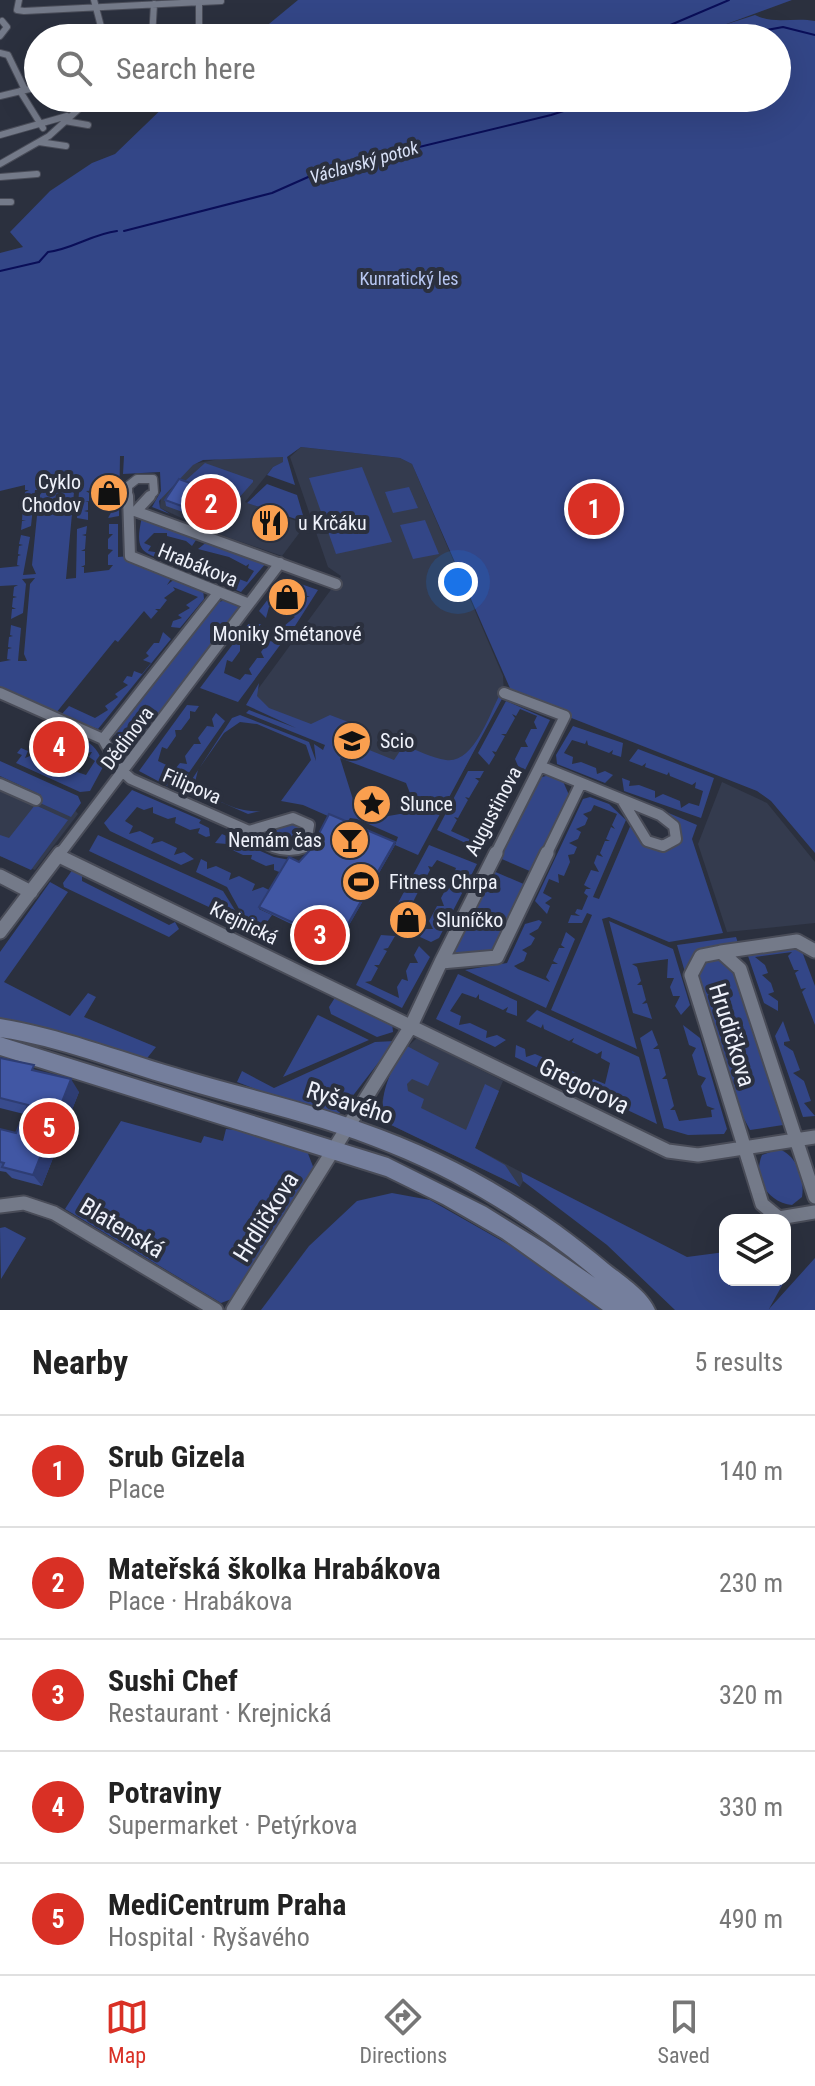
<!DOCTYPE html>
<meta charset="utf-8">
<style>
:root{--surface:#fff;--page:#f6f6f6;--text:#222;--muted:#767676;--line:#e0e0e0;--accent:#d93025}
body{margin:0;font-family:"Roboto Condensed",sans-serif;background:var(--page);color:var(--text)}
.controls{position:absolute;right:24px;bottom:24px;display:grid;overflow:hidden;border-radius:16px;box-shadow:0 8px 32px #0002}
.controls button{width:72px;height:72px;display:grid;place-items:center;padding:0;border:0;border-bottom:2px solid var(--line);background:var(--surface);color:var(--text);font:40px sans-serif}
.you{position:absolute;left:458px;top:582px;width:28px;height:28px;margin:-20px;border:6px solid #fff;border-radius:50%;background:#1a73e8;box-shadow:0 0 0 12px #1a73e833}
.badge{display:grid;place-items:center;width:52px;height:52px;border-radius:50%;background:var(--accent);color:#fff;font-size:26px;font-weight:700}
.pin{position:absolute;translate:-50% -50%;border:4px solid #fff;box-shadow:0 2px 8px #0006}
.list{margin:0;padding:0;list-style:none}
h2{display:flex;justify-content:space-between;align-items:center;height:104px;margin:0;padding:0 32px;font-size:34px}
h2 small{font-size:26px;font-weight:400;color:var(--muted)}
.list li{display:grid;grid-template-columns:52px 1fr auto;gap:24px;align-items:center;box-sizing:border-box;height:112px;padding:0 32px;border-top:2px solid var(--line)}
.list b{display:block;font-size:30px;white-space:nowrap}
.list p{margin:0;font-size:26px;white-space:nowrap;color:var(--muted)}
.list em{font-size:26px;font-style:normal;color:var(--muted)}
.icon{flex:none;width:44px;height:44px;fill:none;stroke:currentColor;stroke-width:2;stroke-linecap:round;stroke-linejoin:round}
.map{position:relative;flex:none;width:815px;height:1310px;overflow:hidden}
.search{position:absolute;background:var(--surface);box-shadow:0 8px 32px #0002;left:24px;right:24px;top:24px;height:88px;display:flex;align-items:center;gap:20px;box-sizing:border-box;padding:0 28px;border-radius:44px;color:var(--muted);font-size:30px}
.sheet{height:664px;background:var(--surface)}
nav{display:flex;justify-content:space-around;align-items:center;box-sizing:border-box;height:112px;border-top:2px solid var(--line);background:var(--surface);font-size:22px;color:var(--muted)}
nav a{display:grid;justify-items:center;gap:4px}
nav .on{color:var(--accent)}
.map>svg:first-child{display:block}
</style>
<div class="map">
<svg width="815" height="1310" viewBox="0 0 815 1310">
<rect width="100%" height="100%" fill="#2b303e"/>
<path fill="#343b4e" d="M 301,447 L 400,458 L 412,464 L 503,676 L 504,693 L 460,777 L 442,782 L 247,704 L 341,576 L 328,567 L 290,457 Z
M 236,456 L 283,457 L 284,462 L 273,467 L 245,502 L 302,523 L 303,528 L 282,556 L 207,530 L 160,508 L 161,497 L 193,464 Z
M 0,776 L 42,796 L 38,801 L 70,816 L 75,810 L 78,814 L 35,870 L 0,856 Z
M 722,782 L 767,803 L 815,862 L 815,923 L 727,932 L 698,844 Z
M 417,1038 L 503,1081 L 475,1148 L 521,1172 L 523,1181 L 520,1187 L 387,1123 L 382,1102 L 387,1084 L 402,1052 Z"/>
<path fill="#334687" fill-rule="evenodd" d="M 298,0 L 792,0 L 721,26 L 755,15 C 775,25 793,17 815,21 L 815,853 L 771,801 L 757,791 L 513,695 L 412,464 L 400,458 L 301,447 L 287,457 L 295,485 L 267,475 L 273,467 L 283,462 L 283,457 L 203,460 L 193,465 L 159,501 L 160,508 L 170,514 L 152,507 L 161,491 L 160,472 L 123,474 L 124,456 L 120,456 L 119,516 L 108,518 L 113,509 L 108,508 L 113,500 L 108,498 L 113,490 L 110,489 L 86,491 L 89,493 L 89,501 L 85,502 L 88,502 L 88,510 L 84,511 L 88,512 L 88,520 L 77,518 L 79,492 L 83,486 L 71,487 L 74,492 L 66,579 L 76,578 L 77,529 L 87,526 L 86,534 L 82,535 L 86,536 L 85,549 L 81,551 L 85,551 L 85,565 L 81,567 L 84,567 L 84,573 L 109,570 L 113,565 L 108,565 L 108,555 L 113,550 L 108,549 L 108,539 L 113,534 L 109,534 L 109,524 L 118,524 L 118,557 L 130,556 L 174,574 L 167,585 L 176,578 L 203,589 L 204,599 L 180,628 L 171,627 L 173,621 L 182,618 L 178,615 L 190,608 L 186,605 L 198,597 L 173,587 L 175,590 L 164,598 L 167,600 L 160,609 L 155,609 L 158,611 L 151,619 L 144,611 L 118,642 L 115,640 L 56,713 L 0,689 L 0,662 L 11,660 L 7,659 L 8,649 L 12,648 L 8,647 L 9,637 L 13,636 L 10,635 L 11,625 L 21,628 L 18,661 L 27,661 L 24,654 L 30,584 L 35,578 L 22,579 L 26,584 L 23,613 L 11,619 L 12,609 L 16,609 L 12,607 L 13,598 L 17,597 L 13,596 L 14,587 L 18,585 L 0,586 L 0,568 L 20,566 L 17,565 L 18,556 L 21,555 L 18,554 L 19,546 L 23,545 L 19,544 L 21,535 L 30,537 L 23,575 L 36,574 L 32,565 L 39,496 L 44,490 L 35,490 L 31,526 L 21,530 L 22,521 L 26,521 L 22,520 L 23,507 L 27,506 L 23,505 L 25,492 L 29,490 L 25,490 L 25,485 L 0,491 L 0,253 L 23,247 L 10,232 L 50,191 L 92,163 L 115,154 L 173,98 L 777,98 L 777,38 L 243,38 L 258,33 Z
M 205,463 L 253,480 L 253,482 L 237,500 L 185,481 Z
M 362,467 L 392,542 L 336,554 L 309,478 Z
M 267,484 L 297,495 L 305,522 L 247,503 Z
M 409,487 L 418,508 L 393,513 L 385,492 Z
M 142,517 L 195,537 L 196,540 L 192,546 L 186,541 L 167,536 L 167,533 L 154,533 L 144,543 L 151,546 L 148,551 L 168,554 L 167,558 L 181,559 L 173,563 C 145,553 133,555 142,517 Z
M 425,520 L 439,554 L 413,559 L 400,525 Z
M 208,541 L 267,562 L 241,592 L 187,569 L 187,561 L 194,564 L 193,568 L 200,566 L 212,571 L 212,575 L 219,573 L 232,578 L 231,583 L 239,579 L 247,582 L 254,571 L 248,568 L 249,564 L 246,566 L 229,557 L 198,549 Z
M 284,578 L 318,590 L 295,626 L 284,626 L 295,617 L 292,615 L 298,607 L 302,608 L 299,605 L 305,597 L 310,597 L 284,586 L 285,593 L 275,597 L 277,603 L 273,608 L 269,607 L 266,618 L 259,611 Z
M 226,600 L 242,608 L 133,756 L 118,755 L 111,742 L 111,734 L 215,603 Z
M 248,624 L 261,624 L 257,629 L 252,628 L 253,635 L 245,645 L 240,644 L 240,651 L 232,662 L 227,660 L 224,673 L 240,680 L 245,674 L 252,675 L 249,669 L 257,658 L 264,658 L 261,652 L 269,641 L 276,642 L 273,636 L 277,630 L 286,637 L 238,702 L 200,688 Z
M 163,632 L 171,639 L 98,729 L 61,715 L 69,706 L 95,718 L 108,710 L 105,706 L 118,697 L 115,694 L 128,685 L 123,682 L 127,676 L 132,677 L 134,671 L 142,674 L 151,663 L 143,660 L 149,656 L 146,653 L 154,643 L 159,643 Z
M 259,683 L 257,696 L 269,708 L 311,724 L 330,715 L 351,723 L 342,739 L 394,760 L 404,745 C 417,750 432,758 446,760 C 473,764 489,716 499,696 L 503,697 L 418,855 L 395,845 L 398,837 L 357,819 L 350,818 L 346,824 L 303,805 L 281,801 L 311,760 L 306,745 L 257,724 L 240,722 L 224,733 L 198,770 L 195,782 C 208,799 244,816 265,810 L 248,814 L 196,791 L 184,793 L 187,787 L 232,718 L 240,715 L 309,742 L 316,761 L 314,744 L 323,750 L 325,745 L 246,713 L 249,710 L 296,728 L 246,705 ZM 340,758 L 406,783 L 417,811 L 377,818 L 356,809 Z
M 506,701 L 550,720 L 522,776 L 508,773 L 511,766 L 518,766 L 515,759 L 521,747 L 528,747 L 525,741 L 531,729 L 537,729 L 534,722 L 537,716 L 520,709 L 516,716 L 512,714 L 515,718 L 506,734 L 501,734 L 505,736 L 496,752 L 492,751 L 495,755 L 489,765 L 478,753 Z
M 187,705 L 199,706 L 195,712 L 190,711 L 190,718 L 181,730 L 175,730 L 176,736 L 167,749 L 162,747 L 158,761 L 175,769 L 180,763 L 187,764 L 185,756 L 194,744 L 201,744 L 198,738 L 207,726 L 214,727 L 212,719 L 216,713 L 225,721 L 181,784 L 173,789 L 139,771 Z
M 52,725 C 73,735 100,740 103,767 L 90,791 L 80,792 L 16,763 L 22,755 L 17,753 L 21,748 L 28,751 L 25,758 L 35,754 L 48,760 L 45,766 L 55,764 L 69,770 L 67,776 L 77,772 L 86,775 L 95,761 L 89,757 L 92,752 L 82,753 L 69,747 L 71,743 L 62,744 L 48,738 L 50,734 L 35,731 Z
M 573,726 L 623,743 L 621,757 L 612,754 L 613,750 L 609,753 L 588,745 L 587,740 L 585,744 L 572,740 L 564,753 L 573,757 L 572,764 L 581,762 L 596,768 L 597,774 L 605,771 L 613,775 L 605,783 L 557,764 L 556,755 Z
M 638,749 L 714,778 L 701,818 L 624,791 L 622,778 L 630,781 L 629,786 L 639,785 L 655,791 L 655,798 L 663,794 L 680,801 L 681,808 L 689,803 L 699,806 L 703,791 L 695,788 L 696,782 L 692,785 L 670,776 L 669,772 L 667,775 L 645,767 L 646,763 L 642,766 L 629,761 Z
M 0,761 L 78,796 L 81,803 L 71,817 L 38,802 L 41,795 L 0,776 Z
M 468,771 L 484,771 L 480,778 L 475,778 L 479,781 L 469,798 L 465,797 L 468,800 L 458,818 L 454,817 L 457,820 L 451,831 L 471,840 L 475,833 L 482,834 L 479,826 L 486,812 L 493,813 L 489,805 L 496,792 L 503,792 L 500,786 L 503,779 L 512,780 L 510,785 L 514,790 L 483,851 L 437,830 Z
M 549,775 L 562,779 L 569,795 L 532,872 L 497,857 L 539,778 Z
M 132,790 L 201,820 L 199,823 L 209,828 L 210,836 L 206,837 L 198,833 L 200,828 L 190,830 L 175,823 L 176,817 L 168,819 L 153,813 L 153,807 L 144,810 L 137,807 L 125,821 L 133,826 L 129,834 L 140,831 L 154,838 L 151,844 L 162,841 L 177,848 L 174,855 L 184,852 L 194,859 L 181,865 L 110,831 L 104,823 Z
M 590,797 L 609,804 L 626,820 L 593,897 L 599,899 L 632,822 L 646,843 L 677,840 L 652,806 L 697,825 L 692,839 L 723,933 L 669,942 L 609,917 L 602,919 L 637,1049 L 551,1010 L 592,915 L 587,913 L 582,923 L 568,923 L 571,915 L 580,916 L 575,913 L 577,909 L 582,910 L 588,896 L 584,893 L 586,889 L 591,889 L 584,885 L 591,870 L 599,872 L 594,863 L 597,855 L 603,857 L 600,853 L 605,841 L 610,841 L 606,839 L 611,827 L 615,829 L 612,825 L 617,814 L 594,805 L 591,811 L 583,814 L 588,818 L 585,825 L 576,829 L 581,832 L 578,839 L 569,843 L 577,847 L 574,854 L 568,855 L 570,862 L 564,876 L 558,874 L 559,883 L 549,879 L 543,893 L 552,898 L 545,903 L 550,906 L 547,914 L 535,901 L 583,799 Z
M 35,805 L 68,820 L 31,870 L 0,856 L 0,835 L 9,838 Z
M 291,821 L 305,830 L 303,839 C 291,853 273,845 261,834 L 261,830 Z
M 222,834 L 274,857 L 290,860 L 282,873 L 274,870 L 274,864 L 266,866 L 251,859 L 252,855 L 243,855 L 228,848 L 227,844 L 215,843 Z
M 98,835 L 223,891 L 243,923 L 89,851 Z
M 429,845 L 477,864 L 439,938 L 431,942 L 420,937 L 425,929 L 433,929 L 429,921 L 437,906 L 444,906 L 441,898 L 449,883 L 456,883 L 453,876 L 456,868 L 437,860 L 432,867 L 428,866 L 430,870 L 420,889 L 415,890 L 418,892 L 408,912 L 403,911 L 406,915 L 399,927 L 390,918 Z
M 201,859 L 207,862 L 207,869 L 216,866 L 231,873 L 229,880 L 239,876 L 255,884 L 252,891 L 263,887 L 271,891 L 259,909 L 272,915 L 260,932 L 249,927 L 227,887 L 196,872 Z
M 73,869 L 82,873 L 82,881 L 169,925 L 175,922 L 179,929 L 169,937 L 64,887 L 63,883 Z
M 491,870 L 526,885 L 494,949 L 486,954 L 457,958 L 453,948 Z
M 50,882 L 68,892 L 4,982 L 70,1016 L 88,993 L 96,997 L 84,1017 L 156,1047 L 144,1062 L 0,1019 L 0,952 Z
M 539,920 L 542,922 L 538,929 L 529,934 L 535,938 L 531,945 L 522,950 L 527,953 L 524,961 L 514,966 L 518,969 L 550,982 L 546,977 L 552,964 L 558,964 L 553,961 L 559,948 L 565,948 L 561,945 L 566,932 L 575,939 L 546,1008 L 465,970 L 507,963 L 525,924 Z
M 609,921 L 673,949 L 690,1005 L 681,1015 L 675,1006 L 680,996 L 673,996 L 670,987 L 674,978 L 667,978 L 668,959 L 632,964 L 637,967 L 641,981 L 637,985 L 642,985 L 646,1000 L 642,1004 L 647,1003 L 652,1019 L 633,1013 Z
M 381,935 L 395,936 L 388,948 L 383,949 L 387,951 L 379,965 L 374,965 L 378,968 L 371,981 L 365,982 L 399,998 L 397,987 L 402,979 L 408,981 L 406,971 L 410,963 L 418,963 L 414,955 L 419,946 L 430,957 L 402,1008 L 356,985 Z
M 736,937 L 739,946 L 710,950 L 690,989 L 677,945 Z
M 800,946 L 815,986 L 815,1025 L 802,992 L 806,988 L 801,989 L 795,973 L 799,970 L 794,970 L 788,956 L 792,952 L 755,957 L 765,965 L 768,973 L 762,975 L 771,983 L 774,992 L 768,994 L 778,1001 L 778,1011 L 764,1003 L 746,950 Z
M 718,956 L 731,963 L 784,1118 L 783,1125 L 750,1130 L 741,1113 L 698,978 L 701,961 Z
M 458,974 L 517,1001 L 517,1016 L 506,1012 L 508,1007 L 503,1010 L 479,999 L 479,994 L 476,998 L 462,993 L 450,1011 L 461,1016 L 459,1025 L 470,1023 L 487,1031 L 486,1038 L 497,1035 L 506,1040 L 495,1047 L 436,1019 Z
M 336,996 L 392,1022 L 393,1032 L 377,1037 L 331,1014 L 329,1007 Z
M 537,1010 L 639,1057 L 657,1124 L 515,1057 L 516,1045 L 525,1049 L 526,1057 L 535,1054 L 554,1062 L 554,1070 L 563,1067 L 582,1076 L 583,1085 L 585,1081 L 591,1083 L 593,1079 L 605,1084 L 610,1063 L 601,1058 L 602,1051 L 597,1054 L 572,1042 L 574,1038 L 569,1041 L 544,1029 L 543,1024 L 541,1028 L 526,1021 Z
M 318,1015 L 369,1040 L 283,1077 L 317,1016 Z
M 783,1021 L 790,1041 L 784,1042 L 784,1045 L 793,1051 L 800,1070 L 793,1073 L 804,1081 L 811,1101 L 804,1103 L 815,1116 L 803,1117 L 775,1036 Z
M 683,1025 L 700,1038 L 727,1129 L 724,1134 L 688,1135 L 664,1128 L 640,1038 L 652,1030 L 658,1045 L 653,1049 L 659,1049 L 666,1075 L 662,1079 L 667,1079 L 674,1106 L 670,1110 L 675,1110 L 679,1121 L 712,1117 L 711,1110 L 715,1109 L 707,1106 L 701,1086 L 706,1078 L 698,1075 L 692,1055 L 696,1048 L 689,1045 Z
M 395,1041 L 338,1115 L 309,1109 L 237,1082 L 242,1071 L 274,1088 L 375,1042 Z
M 407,1046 L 439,1063 L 428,1086 L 412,1079 L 407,1084 L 408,1091 L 424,1099 L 421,1108 L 466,1130 L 485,1084 L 499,1091 L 475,1148 L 505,1165 L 520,1187 L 387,1123 C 375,1101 392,1065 407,1046 Z
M 121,1121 L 201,1143 L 204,1136 L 223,1141 L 226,1129 L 245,1131 L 307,1151 L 314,1169 L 237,1297 L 221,1303 L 65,1209 Z
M 779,1149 C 797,1156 805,1178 802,1197 L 792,1205 C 769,1203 752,1179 762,1155 Z
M 521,1172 L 687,1257 L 725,1252 L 725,1280 L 785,1280 L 769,1309 L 815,1258 L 815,1310 L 675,1310 L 607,1245 L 523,1181 Z
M 392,1193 L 430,1200 L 548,1267 L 606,1310 L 261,1310 L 309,1246 L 357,1201 Z
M 5,1227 L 26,1238 L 1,1279 L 0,1228 Z"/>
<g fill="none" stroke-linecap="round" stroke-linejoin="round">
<path stroke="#0a0e58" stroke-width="2" d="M 665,38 L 668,26 L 729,0
M 753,38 L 756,32 L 783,27 L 815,35
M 124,231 L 272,193 L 324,170 L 551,115 L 605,98
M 0,271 L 39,262 L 48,252 C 73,249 92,234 117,231"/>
<g stroke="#494c58" stroke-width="8">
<path id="minor-far3" d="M 19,0 L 17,10 L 24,11 L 221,1
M 94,0 L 104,38
M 199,0 L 199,38
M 0,36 L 7,27 L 2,21
M 152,38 L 154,4
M 0,53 L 8,55 L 25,90
M 20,91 L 43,128
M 0,96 L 38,87
M 87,101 L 109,105
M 65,121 L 88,125
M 0,135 L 67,116
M 39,142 L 66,146
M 0,164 L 49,136 L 91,98
M 0,177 L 37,174
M 0,202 L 11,202"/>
</g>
<g stroke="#494c58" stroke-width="11">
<path id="minor-far2" d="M 128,498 L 128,486 L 137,479 L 153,479 L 154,492 L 148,498"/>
</g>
<g stroke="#494c58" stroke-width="14">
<path id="minor-far1" d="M 128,496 L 130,556 L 249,604
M 138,509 L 150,496
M 135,511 L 336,584
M 0,693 L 103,739 L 120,769 L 131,779 L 249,831
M 504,693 L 565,716 L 540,766
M 103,739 L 218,593
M 0,784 L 36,800
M 293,818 L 309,825 L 305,847 C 284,855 265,846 249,831 Z
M 59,855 L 280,563
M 495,855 L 540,766 L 660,815 L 674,826 L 676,839 L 663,846 L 647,841 L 622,800
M 546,855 L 581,783"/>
</g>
<g stroke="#494c58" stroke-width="17">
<path id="minor" d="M 496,853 L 441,962 L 497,957 L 547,853
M 59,856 L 668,1151 L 698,1155 L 815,1137
M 0,876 L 31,892
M 0,932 L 60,853
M 721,952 L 797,941 L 815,951
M 815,1197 L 740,969 L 721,952 L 701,956 L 691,975 L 762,1204 L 779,1218 L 815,1212
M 0,1206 L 24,1203 L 54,1213 L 216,1310
M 233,1310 L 411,1026 L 441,962"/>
</g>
<g stroke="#494c58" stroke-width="4">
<path id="secondary" d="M 0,1019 C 61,1029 117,1051 175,1068 C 237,1087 301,1101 362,1123 C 452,1154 535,1202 608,1264 C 623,1276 648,1292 655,1310 L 603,1310 L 502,1238 L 443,1204 L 386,1176 L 0,1055 L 0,1037 L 388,1158 L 486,1207 L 544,1243 L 595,1278 C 533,1226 464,1182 389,1152 C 320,1123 246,1108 175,1086 C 116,1069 60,1046 0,1037 Z"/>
</g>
<use href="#minor-far3" stroke="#747a89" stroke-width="6"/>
<use href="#minor-far2" stroke="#747a89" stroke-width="8"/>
<use href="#minor-far1" stroke="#747a89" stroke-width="10"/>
<use href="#minor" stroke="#747a89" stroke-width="13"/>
<use href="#secondary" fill="#757f9d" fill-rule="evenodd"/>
</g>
<path fill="#384b8d" d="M 231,498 L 232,505 L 213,523 L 166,506 L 165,500 Z
M 395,845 L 337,946 L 260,909 L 259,907 L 299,862 Z
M 0,1058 L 38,1071 L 79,1092 L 42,1186 L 12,1178 L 6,1172 L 0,1171 L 0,1129 L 16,1133 L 24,1114 L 0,1108 Z"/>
<path fill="#2e3d73" d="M 231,498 L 232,505 L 213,523 L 212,517 Z
M 395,842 L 395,845 L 337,946 L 337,943 Z
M 71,1079 L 79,1092 L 42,1186 L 33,1175 Z"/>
<path fill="#4157a4" stroke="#2e3d73" stroke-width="2" d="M 179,479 L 231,498 L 212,517 L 165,500 Z
M 598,502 L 602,509 L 594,511 L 591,504 Z
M 329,814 L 395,842 L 337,943 L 259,907 L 289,857 L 299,862 L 311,849 Z
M 0,1058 L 34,1065 L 32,1070 L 71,1079 L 33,1175 L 2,1167 L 4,1163 L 0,1162 L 0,1129 L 16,1133 L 28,1105 L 0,1098 Z"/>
<defs>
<g id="shop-disc" transform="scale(2)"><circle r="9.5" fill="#fa9f4f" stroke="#2b303e"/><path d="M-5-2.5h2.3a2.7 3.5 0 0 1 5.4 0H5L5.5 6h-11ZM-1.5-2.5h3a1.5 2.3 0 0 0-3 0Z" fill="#111"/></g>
<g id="restaurant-disc" transform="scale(2)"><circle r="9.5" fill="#fa9f4f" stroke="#2b303e"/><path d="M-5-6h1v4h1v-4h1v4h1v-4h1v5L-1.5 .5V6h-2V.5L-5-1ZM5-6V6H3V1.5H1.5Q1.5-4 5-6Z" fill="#111"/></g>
<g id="school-disc" transform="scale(2)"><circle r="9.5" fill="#fa9f4f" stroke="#2b303e"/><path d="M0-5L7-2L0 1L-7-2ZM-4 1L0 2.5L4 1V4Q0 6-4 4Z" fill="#111"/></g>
<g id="sight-disc" transform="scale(2)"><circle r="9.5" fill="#fa9f4f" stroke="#2b303e"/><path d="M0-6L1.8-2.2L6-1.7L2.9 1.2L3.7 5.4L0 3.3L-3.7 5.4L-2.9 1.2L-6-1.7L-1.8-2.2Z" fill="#111"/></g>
<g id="bar-disc" transform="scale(2)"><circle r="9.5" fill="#fa9f4f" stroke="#2b303e"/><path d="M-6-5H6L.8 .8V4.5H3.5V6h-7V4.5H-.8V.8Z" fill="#111"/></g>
<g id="stadium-disc" transform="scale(2)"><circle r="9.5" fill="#fa9f4f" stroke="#2b303e"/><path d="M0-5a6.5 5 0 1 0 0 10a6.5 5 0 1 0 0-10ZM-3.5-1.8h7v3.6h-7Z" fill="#111"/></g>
</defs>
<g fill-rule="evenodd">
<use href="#shop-disc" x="109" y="493"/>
<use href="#restaurant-disc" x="270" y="523"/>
<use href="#shop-disc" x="287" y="597"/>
<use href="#school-disc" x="352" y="741"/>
<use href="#sight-disc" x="372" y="804"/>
<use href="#bar-disc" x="350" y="840"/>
<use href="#stadium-disc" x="361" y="882"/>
<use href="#shop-disc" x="408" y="920"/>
</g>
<g text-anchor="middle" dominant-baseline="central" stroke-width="8" stroke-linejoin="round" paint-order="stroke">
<g font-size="18" font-style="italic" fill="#d9e2f8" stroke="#2b303e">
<text transform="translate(364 162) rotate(-16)">Václavský potok</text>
</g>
<g font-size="18" fill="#b7c6f1" stroke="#2b303e">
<text x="409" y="278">Kunratický les</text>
</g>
<g font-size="20" fill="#eff2fb" stroke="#2b303e" text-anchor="start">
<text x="81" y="482" text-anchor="end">Cyklo<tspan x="81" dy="23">Chodov</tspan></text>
<text x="298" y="523">u Krčáku</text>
<text x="287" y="634" text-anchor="middle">Moniky Smétanové</text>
<text x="380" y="741">Scio</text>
<text x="400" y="804">Slunce</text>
<text x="322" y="840" text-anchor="end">Nemám čas</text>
<text x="389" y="882">Fitness Chrpa</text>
<text x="436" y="920">Sluníčko</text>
</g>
<g font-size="20" fill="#eff2fb" stroke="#2b303e">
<text transform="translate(198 565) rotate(22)">Hrabákova</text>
<text transform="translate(127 738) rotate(-53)">Dědinova</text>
<text transform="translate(192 786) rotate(23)">Filipova</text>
<text transform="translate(493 811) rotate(-62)">Augustinova</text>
<text transform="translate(244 923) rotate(26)">Krejnická</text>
</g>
<g font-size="24" fill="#eff2fb" stroke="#2b303e">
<text transform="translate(732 1035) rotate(73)">Hrudičkova</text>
<text transform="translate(584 1086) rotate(26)">Gregorova</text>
<text transform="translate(350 1103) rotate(18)">Ryšavého</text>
<text transform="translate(266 1217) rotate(-58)">Hrdličkova</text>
<text transform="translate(122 1228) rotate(31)">Blatenská</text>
</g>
</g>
</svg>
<div class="controls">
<button><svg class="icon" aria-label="layers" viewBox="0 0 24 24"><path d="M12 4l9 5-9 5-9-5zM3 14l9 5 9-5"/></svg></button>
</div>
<div class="you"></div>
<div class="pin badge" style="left:594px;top:509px">1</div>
<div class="pin badge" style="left:211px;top:504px">2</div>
<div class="pin badge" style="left:320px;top:935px">3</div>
<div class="pin badge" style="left:59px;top:747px">4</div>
<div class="pin badge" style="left:49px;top:1128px">5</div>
<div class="search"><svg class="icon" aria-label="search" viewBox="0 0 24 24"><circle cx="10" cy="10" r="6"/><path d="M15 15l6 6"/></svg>Search here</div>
</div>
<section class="sheet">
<h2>Nearby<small>5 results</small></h2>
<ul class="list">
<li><span class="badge">1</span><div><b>Srub Gizela</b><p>Place</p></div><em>140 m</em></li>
<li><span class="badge">2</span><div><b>Mateřská školka Hrabákova</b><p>Place · Hrabákova</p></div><em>230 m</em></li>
<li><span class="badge">3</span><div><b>Sushi Chef</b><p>Restaurant · Krejnická</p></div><em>320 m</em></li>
<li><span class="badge">4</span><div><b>Potraviny</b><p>Supermarket · Petýrkova</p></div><em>330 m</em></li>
<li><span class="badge">5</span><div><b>MediCentrum Praha</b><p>Hospital · Ryšavého</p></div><em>490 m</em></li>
</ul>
</section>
<nav>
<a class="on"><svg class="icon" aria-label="map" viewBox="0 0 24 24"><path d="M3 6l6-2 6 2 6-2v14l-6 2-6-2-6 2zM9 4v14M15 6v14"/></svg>Map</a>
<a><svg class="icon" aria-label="directions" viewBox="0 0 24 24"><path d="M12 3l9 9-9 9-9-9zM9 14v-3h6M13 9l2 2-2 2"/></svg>Directions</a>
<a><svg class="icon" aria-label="saved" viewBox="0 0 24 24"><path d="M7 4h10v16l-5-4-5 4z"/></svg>Saved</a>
</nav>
